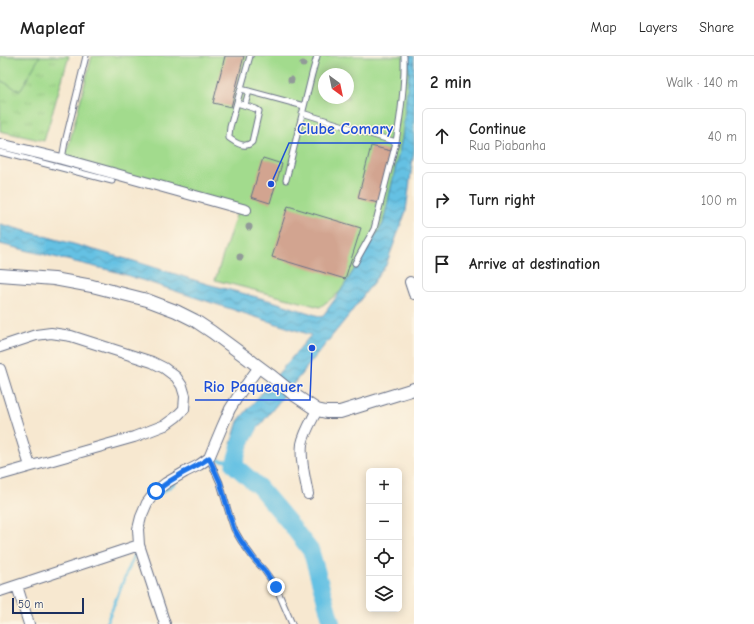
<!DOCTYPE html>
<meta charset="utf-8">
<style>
:root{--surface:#fff;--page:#f6f6f6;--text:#222;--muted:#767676;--line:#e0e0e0}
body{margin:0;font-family:"Comic Neue",sans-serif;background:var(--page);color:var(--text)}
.controls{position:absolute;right:12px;bottom:12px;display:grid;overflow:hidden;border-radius:6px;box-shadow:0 2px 10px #0003}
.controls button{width:36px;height:36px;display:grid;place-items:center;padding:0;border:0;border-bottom:1px solid var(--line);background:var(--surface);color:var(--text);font:20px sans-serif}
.compass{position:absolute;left:318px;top:12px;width:36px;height:36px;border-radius:50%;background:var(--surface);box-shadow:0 2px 10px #0003;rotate:147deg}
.scale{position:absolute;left:12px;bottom:10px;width:72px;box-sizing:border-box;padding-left:4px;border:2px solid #1b2f5e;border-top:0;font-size:11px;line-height:14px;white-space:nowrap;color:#1b2f5e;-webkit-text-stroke:3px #fcf5e5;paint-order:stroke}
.stop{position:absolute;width:12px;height:12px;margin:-9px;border:3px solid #1a73e8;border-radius:50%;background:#fff}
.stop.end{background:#1a73e8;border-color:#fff;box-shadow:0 1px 4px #0008}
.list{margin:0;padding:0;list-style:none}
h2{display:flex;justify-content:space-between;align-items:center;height:52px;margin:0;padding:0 16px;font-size:17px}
h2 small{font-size:13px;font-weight:400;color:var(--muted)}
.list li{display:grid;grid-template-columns:26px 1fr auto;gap:12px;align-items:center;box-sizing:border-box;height:56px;margin:0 8px 8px;padding:0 8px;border:1px solid var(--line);border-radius:6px}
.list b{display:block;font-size:15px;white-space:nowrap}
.list p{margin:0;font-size:13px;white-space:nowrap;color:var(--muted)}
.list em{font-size:13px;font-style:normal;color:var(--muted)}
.icon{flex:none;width:22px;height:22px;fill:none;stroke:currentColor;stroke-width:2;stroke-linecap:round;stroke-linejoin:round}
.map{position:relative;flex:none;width:414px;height:568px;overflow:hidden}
header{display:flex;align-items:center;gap:24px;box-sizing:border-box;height:56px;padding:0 20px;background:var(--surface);border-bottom:1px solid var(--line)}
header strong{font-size:19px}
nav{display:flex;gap:22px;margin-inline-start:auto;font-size:14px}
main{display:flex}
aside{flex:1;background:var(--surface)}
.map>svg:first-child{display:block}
</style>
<header>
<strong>Mapleaf</strong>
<nav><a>Map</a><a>Layers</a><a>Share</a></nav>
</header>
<main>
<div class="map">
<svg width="414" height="568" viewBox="0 0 414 568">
<defs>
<pattern id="grass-tufts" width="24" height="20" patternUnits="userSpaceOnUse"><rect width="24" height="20" fill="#a2db8d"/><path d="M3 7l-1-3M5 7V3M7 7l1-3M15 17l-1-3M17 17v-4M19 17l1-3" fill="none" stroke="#8bbc7c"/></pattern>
<pattern id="water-waves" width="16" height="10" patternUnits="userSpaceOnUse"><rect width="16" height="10" fill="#65c1e3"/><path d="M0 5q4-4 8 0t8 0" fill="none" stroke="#529dbb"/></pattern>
</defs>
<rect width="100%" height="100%" fill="#fcf5e5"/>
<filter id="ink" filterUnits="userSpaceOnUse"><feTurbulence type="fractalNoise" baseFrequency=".025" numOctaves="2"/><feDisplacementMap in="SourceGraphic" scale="8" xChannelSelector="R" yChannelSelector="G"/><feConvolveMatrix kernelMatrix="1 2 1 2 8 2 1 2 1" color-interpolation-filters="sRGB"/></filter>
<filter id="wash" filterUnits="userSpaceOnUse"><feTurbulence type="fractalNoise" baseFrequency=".012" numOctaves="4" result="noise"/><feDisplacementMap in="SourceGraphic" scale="16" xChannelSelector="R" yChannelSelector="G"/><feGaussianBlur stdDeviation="0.9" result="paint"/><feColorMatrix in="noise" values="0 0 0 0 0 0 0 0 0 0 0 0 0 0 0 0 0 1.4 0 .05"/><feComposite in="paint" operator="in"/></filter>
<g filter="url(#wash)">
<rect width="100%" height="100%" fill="#f7e8d0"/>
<path fill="url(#grass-tufts)" stroke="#5e8576" d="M 0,0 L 69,0 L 44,85 L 0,75 Z"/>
<path fill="#a2db8d" stroke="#5e8576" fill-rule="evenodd" d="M 0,0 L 40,0 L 20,35 L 0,24 Z
M 92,0 L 408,0 L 409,17 L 402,82 L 383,168 L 340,236 L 320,251 L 215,224 L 238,153 L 65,103 ZM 324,18 L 348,18 L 348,42 L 324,42 Z"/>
<path fill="url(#water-waves)" stroke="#4078a0" d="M 408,0 L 414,0 L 414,94 L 406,155 L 386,209 L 349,259 L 257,373 L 246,394 L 231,388 L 238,365 L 311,279 L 117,216 L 0,188 L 0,168 L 59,184 L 137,206 L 207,228 L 272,245 L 322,261 L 340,236 L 383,168 L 402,82 L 409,17 Z"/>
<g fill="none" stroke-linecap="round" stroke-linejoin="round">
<path stroke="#65c1e3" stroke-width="3" d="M 210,403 L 228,405 L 234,409
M 161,437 L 175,427
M 106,568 L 137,492"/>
<path stroke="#65c1e3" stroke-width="17" d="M 249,371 L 240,388 L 234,409 L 259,431 L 287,464 L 311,495 L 332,568"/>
</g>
<g id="blocks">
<path fill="#d2a490" d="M 225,0 L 244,0 L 231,51 L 213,47 Z
M 371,90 L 391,95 L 378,147 L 358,142 Z
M 263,102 L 282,108 L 270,147 L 251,141 Z
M 288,150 L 361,172 L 345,223 L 272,201 Z"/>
</g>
</g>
<g filter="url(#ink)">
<use href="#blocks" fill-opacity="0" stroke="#687086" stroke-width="1"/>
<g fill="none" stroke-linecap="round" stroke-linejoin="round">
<g stroke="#687086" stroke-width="7">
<path id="service" d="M 241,33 L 304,50
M 237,47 L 256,53 L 259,55 L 252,86 C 245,93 236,87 229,82 L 229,80 L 230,71 L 250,0
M 245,49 L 249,35
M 302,57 L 396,86 C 401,57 405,29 404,0
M 0,96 L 112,125
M 62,103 L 65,86 L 86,0
M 286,124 L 312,18 L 317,0
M 355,207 L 374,173 L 396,86
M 209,402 L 220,427 L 230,461 L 234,473 L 241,485 L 254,503 L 264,514 L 276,531 L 292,568"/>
</g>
<g stroke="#687086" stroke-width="12">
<path id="minor" d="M 0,88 L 62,103 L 246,154
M 410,226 L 414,238
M 0,291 L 36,279 L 51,277 L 71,280 L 152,306 L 164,312 L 176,321 L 182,330 L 185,340 L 184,353 L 176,361 L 165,369 L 134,381 L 0,419
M 0,313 L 30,410
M 308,438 C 305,422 300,404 302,388 C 304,377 312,364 317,354
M 17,530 L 29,568
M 0,535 L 139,489
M 165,568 L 139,489 L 138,473 L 141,461 L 147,447 L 156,435 L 166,427 L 185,416 L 199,409 L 209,402 L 222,371 L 230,353 L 240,337 L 259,311"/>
</g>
<g stroke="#687086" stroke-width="14">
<path id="tertiary" d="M 0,219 L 54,223 L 92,230 L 147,244 L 176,255 L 194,264 L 212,276 L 270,319 L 296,340 L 317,354 L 326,356 L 340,356 L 414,333"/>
</g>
<use href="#service" stroke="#fff" stroke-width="5"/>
<use href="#minor" stroke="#fff" stroke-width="10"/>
<use href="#tertiary" stroke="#fff" stroke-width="12"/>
</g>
<g fill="#919a98">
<circle cx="303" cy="8" r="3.5"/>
<circle cx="291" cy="24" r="3.5"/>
<circle cx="249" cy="171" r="3.5"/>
<circle cx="240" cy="201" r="3.5"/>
</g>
</g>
<g fill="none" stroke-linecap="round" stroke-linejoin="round" filter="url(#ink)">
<path stroke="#1a73e8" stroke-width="5" d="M 156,435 C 165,428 174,422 183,417 C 192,412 201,408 209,402 L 220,426 L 230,461 L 234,473 L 241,485 L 254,503 L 264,514 L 276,531"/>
</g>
<path fill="none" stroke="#1d4ed8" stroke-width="1.5" d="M271 128L289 87H401M312 292L310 344H195"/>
<g fill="#1d4ed8" stroke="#fcf5e5" stroke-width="1.5">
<circle cx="271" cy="128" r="4"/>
<circle cx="312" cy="292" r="4"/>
</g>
<g font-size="16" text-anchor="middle" font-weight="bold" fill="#1d4ed8" stroke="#fcf5e5" stroke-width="3" stroke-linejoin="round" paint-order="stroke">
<text x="345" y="78">Clube Comary</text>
<text x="253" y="336">Rio Paquequer</text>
</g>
</svg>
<div class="controls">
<button>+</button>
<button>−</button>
<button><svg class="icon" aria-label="locate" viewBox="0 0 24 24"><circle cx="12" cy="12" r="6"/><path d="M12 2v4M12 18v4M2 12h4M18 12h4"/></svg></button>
<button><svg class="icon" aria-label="layers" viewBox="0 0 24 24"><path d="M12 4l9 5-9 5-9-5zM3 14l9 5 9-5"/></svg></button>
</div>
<svg class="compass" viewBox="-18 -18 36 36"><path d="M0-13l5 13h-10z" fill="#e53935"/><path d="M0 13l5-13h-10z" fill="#767676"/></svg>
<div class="scale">50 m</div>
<div class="stop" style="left:156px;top:435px"></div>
<div class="stop end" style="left:276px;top:531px"></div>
</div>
<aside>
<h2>2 min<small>Walk · 140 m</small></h2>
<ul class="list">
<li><svg class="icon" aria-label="ahead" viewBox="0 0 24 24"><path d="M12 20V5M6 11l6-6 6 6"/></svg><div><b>Continue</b><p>Rua Piabanha</p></div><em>40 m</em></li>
<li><svg class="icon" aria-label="right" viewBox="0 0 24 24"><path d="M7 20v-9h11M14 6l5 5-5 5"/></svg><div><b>Turn right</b></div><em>100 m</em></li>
<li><svg class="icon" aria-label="arrive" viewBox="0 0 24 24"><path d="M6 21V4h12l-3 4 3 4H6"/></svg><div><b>Arrive at destination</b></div></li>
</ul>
</aside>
</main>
